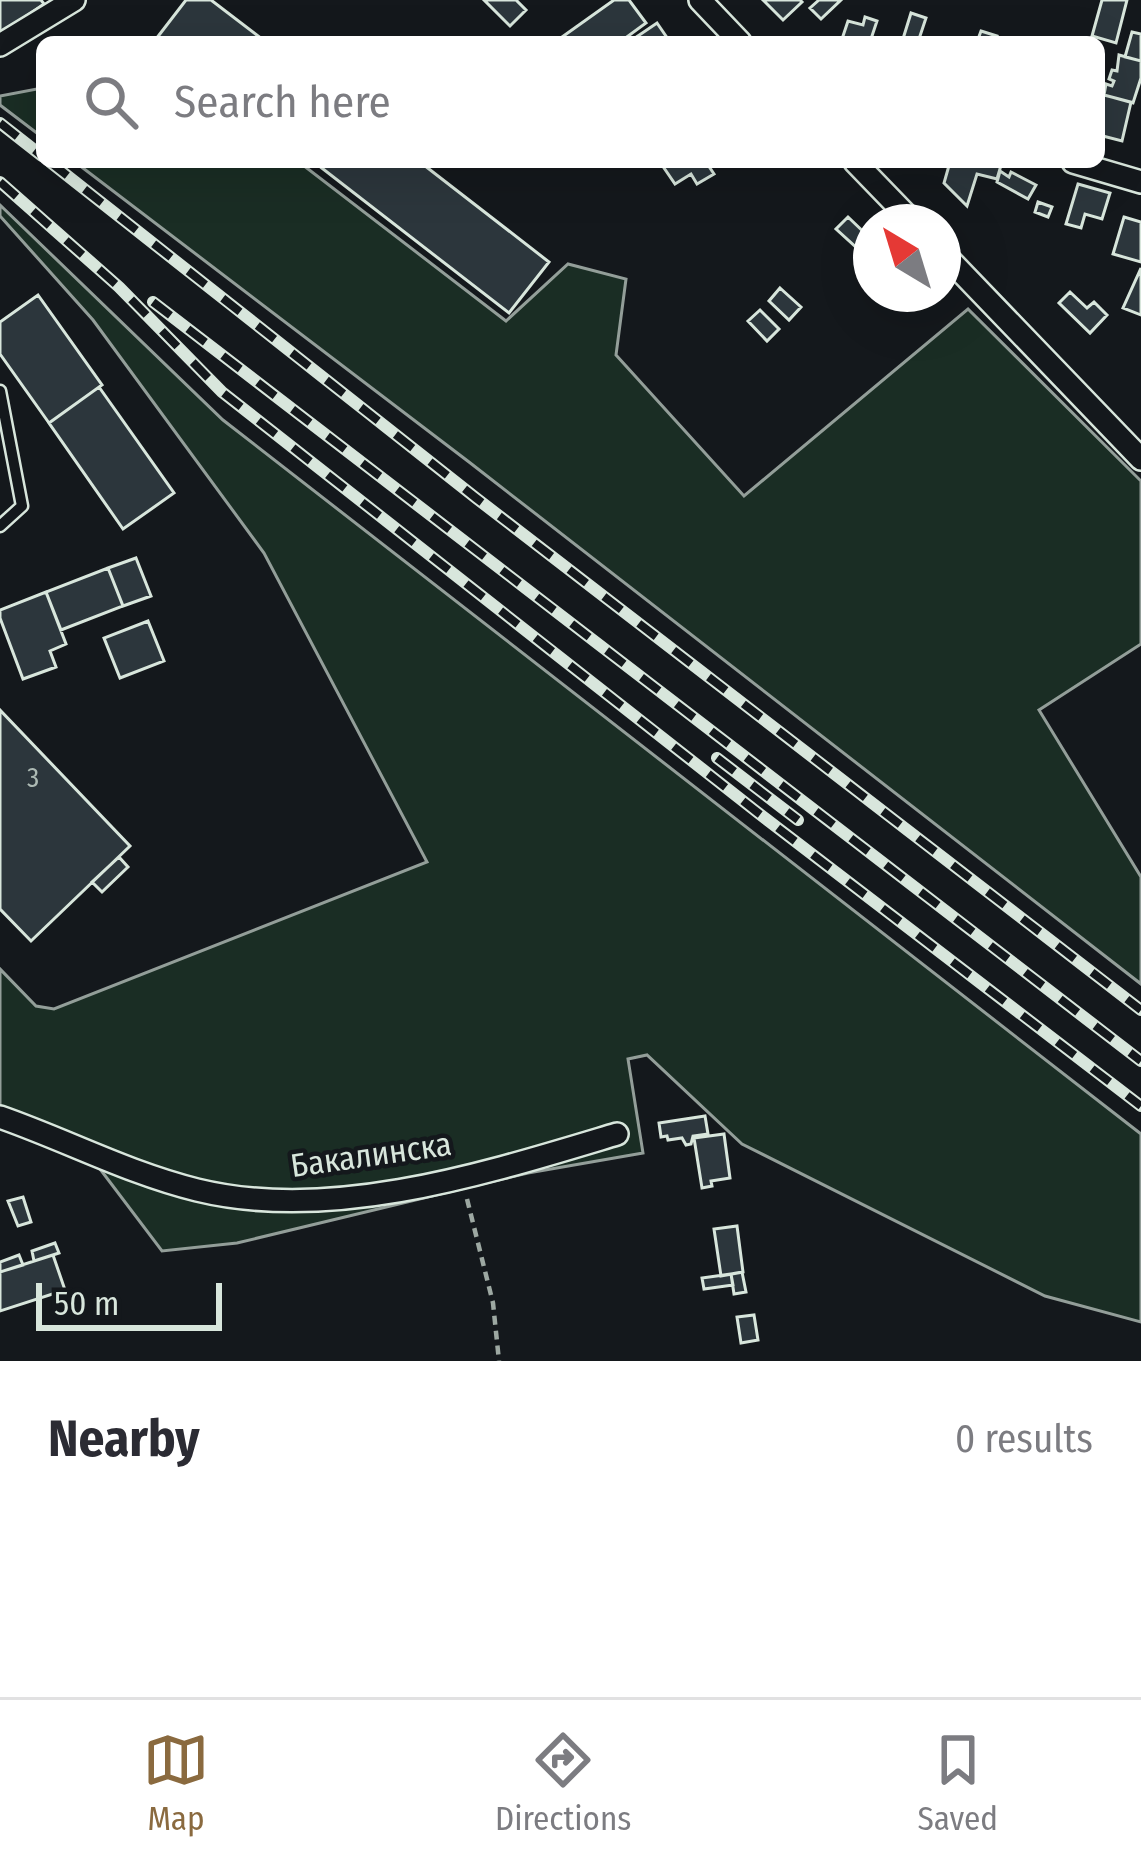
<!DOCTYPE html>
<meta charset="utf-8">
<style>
:root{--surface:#fff;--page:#f2f2f3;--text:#2b2b33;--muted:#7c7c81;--line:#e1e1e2;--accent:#8a6a3f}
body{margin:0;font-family:"Fira Sans Condensed",sans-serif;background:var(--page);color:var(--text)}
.compass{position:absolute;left:853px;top:204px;width:108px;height:108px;border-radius:50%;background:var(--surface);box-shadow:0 12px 48px #0002;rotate:322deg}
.scale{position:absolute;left:36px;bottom:30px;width:186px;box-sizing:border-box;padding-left:12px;border:6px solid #d8e6dc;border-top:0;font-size:33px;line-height:42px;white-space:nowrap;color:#d8e6dc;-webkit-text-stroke:9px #14181c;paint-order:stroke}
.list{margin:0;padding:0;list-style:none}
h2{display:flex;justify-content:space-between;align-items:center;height:156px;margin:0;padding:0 48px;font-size:51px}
h2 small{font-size:39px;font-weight:400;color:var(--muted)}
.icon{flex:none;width:66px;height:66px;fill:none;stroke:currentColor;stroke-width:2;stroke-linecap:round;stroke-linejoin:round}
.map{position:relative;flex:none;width:1141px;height:1361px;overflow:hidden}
.search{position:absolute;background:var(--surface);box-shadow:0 12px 48px #0002;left:36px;right:36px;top:36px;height:132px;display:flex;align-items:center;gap:30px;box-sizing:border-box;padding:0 42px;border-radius:18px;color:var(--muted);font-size:45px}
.sheet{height:336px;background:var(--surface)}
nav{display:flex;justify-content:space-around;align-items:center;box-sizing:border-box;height:168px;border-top:3px solid var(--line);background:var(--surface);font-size:33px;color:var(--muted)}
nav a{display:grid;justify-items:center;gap:6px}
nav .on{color:var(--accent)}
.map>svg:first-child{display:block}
</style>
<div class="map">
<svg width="1141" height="1361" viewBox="0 0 1141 1361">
<rect width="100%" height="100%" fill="#14181c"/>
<path fill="#1a2d24" stroke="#939e99" stroke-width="3" d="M 42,88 L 42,137 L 0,105 L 0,96 Z
M 75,162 L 299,162 L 506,321 L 568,264 L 626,279 L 616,355 L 744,496 L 968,309 L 1141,481 L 1141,644 L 1039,710 L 1141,877 L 1141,984 L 469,462 Z
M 0,205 L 223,420 L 1141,1134 L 1141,1322 L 1045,1296 L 742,1144 L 647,1055 L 628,1059 L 643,1153 L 528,1173 L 237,1243 L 162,1251 L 94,1161 L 0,1118 L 0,969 L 36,1006 L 54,1009 L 427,862 L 264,553 L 93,320 L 0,216 Z"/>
<path fill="#2c363c" stroke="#d8e6dc" stroke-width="3" d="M 0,0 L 41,0 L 44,4 L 0,34 Z
M 186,0 L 211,0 L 266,42 L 160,42 L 156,39 Z
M 484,0 L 516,0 L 526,10 L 510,26 Z
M 614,0 L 629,0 L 646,23 L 620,42 L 555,42 Z
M 763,0 L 800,0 L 802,2 L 783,20 Z
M 819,0 L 841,0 L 821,19 L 810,8 Z
M 1102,0 L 1127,0 L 1116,43 L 1092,36 Z
M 911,13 L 926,18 L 918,42 L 902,42 Z
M 865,17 L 877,21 L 870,42 L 841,42 L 848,21 L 863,25 Z
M 657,23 L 670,42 L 629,42 Z
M 981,31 L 997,36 L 995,42 L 977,42 Z
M 1132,32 L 1141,34 L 1141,61 L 1125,57 Z
M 1119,55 L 1141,61 L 1141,78 L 1133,103 L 1104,95 L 1106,84 L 1112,86 L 1114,81 L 1109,79 L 1112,70 L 1117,71 Z
M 1104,95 L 1131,102 L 1122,141 L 1099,135 L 1099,110 Z
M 314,162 L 420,162 L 549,262 L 509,313 Z
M 667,162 L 706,162 L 714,174 L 697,184 L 691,174 L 675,184 L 662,165 Z
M 950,162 L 1002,162 L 997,179 L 977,174 L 967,206 L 944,183 Z
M 1000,171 L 1009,177 L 1011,172 L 1036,185 L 1028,199 L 997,182 Z
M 1078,184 L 1110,193 L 1102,219 L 1085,214 L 1081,228 L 1066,224 Z
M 1038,202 L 1052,207 L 1048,217 L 1035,212 Z
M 848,217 L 871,239 L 869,259 L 836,229 Z
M 1124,217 L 1141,222 L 1141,262 L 1113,254 Z
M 1141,268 L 1141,315 L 1123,308 Z
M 780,288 L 801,307 L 789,320 L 769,301 Z
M 1070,292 L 1087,308 L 1094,302 L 1107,315 L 1090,333 L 1059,303 Z
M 38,295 L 102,385 L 49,423 L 0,354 L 0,322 Z
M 760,310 L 779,329 L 767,341 L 748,321 Z
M 99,387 L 174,493 L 123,529 L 49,423 Z
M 136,558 L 151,596 L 123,606 L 108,568 Z
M 108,568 L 123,606 L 61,630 L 46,592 Z
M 46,592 L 66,644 L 50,651 L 56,667 L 23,679 L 0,618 L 0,610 Z
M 148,621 L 164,661 L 120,678 L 104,638 Z
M 0,710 L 130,846 L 31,941 L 0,909 Z
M 119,857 L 128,867 L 102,892 L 92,882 Z
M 705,1116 L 708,1134 L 693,1136 L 691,1144 L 686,1145 L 682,1138 L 668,1140 L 667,1136 L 661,1137 L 659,1123 Z
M 724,1134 L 730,1178 L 711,1181 L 712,1186 L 702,1188 L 694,1138 Z
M 23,1197 L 31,1222 L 18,1226 L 8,1201 Z
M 737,1226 L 743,1272 L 721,1276 L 714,1229 Z
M 55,1243 L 59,1253 L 34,1261 L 32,1251 Z
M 19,1255 L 23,1265 L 0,1272 L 0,1262 Z
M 53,1255 L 65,1290 L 0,1311 L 0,1272 Z
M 742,1272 L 746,1292 L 734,1294 L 731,1274 Z
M 731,1274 L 733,1285 L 704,1289 L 702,1278 Z
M 754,1315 L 758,1340 L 741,1343 L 737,1317 Z"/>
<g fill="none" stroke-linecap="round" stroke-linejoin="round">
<g stroke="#d8e6dc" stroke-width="15">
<path id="service" d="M 0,391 L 22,506 L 0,526"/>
</g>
<g stroke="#d8e6dc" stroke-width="26">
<path id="minor" d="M 700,0 L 740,42
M 0,45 L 74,0
M 855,162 L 913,222
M 1073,162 L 1141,182
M 943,253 L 1141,459
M 0,1117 C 66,1140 128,1173 197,1190 C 332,1223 487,1173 617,1134"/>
</g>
<path stroke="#9da8a2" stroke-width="4.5" stroke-dasharray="9 6" stroke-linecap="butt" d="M 467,1199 L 493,1303 L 499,1361"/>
<use href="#service" stroke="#14181c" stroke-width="10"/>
<use href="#minor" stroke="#14181c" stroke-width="21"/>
<g stroke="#d8e6dc" stroke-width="12">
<path id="rail" d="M 0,123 L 42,156
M 50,162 L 476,498 L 1141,1010
M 0,182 L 119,287 L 222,392 L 757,812 L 1141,1106
M 153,302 L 1141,1061
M 717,758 L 798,820"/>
</g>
<use href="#rail" stroke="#14181c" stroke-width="8" stroke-dasharray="22" stroke-linecap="butt"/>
</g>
<g text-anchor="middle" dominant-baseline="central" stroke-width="9" stroke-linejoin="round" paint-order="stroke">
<g font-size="27" fill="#adbab4">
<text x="33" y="778">3</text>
</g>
<g font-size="33" fill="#d8e6dc" stroke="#14181c">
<text transform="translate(371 1155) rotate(-8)">Бакалинска</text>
</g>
</g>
</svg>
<svg class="compass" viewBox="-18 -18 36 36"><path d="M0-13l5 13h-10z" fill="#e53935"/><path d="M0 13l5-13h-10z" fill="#7c7c81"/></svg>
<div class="scale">50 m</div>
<div class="search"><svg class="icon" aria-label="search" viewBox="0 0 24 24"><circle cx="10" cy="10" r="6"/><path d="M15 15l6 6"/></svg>Search here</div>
</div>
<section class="sheet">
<h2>Nearby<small>0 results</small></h2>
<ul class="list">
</ul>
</section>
<nav>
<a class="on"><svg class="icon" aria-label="map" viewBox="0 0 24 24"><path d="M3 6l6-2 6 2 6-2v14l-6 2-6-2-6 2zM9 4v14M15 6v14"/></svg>Map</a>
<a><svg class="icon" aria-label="directions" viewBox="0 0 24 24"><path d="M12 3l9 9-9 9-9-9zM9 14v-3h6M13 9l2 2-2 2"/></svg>Directions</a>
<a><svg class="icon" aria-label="saved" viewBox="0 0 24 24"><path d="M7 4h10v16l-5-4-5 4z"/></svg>Saved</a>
</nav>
